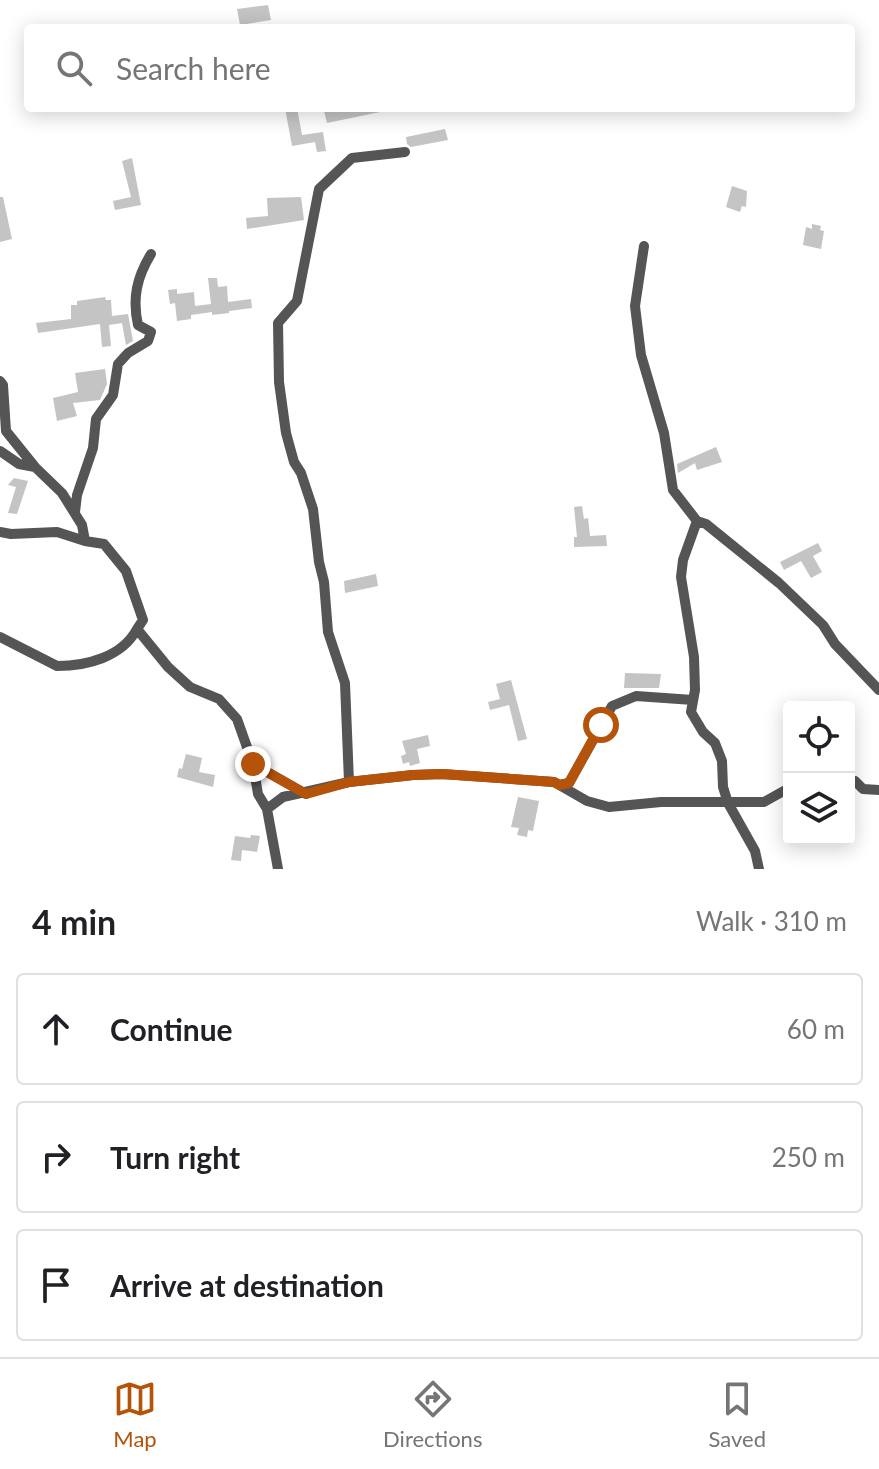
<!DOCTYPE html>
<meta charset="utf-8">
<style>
:root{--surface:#fff;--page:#f6f6f6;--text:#202124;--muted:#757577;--line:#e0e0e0;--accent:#b45309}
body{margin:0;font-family:Lato,sans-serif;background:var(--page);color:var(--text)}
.controls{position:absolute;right:24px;bottom:24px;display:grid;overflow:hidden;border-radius:8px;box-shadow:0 4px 20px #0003}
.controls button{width:72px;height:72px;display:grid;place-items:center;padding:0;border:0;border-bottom:2px solid var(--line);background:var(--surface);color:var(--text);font:40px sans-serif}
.stop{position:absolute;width:24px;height:24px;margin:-18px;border:6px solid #b45309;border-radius:50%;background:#fff}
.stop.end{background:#b45309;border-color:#fff;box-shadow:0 2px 8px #0008}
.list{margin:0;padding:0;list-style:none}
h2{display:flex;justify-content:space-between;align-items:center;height:104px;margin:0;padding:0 32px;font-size:34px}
h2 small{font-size:26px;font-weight:400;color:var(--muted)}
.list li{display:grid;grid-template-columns:52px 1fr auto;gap:24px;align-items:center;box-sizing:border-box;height:112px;margin:0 16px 16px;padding:0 16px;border:2px solid var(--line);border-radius:8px}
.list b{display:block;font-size:30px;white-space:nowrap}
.list em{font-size:26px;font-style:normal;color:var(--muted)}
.icon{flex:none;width:44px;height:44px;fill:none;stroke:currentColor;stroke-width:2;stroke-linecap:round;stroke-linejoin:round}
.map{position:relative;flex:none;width:879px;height:869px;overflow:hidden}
.search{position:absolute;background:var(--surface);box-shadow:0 4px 20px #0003;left:24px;right:24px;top:24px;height:88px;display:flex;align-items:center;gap:20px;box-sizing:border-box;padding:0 28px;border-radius:8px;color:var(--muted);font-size:30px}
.sheet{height:488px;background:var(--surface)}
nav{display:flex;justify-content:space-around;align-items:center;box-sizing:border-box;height:112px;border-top:2px solid var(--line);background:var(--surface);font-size:22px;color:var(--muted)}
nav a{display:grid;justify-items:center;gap:4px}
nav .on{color:var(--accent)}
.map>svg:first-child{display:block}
</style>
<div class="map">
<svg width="879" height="869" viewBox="0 0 879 869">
<rect width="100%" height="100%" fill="#fff"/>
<path fill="#c4c4c4" d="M 268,5 L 271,20 L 240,25 L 237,9 Z
M 285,108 L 297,108 L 302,135 L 323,132 L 326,151 L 317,152 L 315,142 L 292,146 Z
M 338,108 L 384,108 L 385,111 L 327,123 L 324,111 Z
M 445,129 L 448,140 L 411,147 L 407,144 L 406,137 Z
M 132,158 L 141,205 L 115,210 L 113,201 L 131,197 L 122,161 Z
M 732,186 L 747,191 L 746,207 L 742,206 L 740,212 L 726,207 Z
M 0,197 L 3,197 L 12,239 L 0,242 Z
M 301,197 L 304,220 L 247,229 L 246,218 L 268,216 L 267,198 Z
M 812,224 L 821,226 L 820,230 L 824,231 L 821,249 L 803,245 L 806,227 L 812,229 Z
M 208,278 L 217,278 L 218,287 L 227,286 L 228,302 L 251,299 L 252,308 L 229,311 L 229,313 L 212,315 L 212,312 L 191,315 L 191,319 L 177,321 L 175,303 L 170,304 L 168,290 L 177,289 L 177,294 L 194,292 L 195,306 L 211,304 Z
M 105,297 L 106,300 L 111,300 L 112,316 L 128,314 L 133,341 L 126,345 L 122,323 L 109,325 L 111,346 L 102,347 L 100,324 L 38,333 L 36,323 L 71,319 L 71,305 L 77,305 L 77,301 Z
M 105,369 L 107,384 L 100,400 L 73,403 L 77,416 L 57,421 L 53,398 L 78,392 L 75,373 Z
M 716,447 L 722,462 L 697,470 L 695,463 L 678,473 L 677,464 Z
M 14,478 L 28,481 L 17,514 L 8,513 L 16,487 L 8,485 Z
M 582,506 L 584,519 L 588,518 L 590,536 L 606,535 L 607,546 L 574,547 L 574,537 L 577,537 L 574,507 Z
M 818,543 L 822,551 L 813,556 L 822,572 L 811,578 L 801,561 L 784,570 L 780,562 Z
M 376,574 L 378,586 L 345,593 L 344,581 Z
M 625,673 L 661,674 L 659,688 L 624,688 Z
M 511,680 L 527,739 L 518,741 L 509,705 L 490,710 L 488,702 L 500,699 L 496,684 Z
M 428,735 L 430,746 L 417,749 L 420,763 L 410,766 L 409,762 L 403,764 L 401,756 L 406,754 L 402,741 Z
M 186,754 L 202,758 L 199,772 L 215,775 L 213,787 L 177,777 L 179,768 L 182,769 Z
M 518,797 L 539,801 L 533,831 L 528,830 L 527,837 L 517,835 L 519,828 L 511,827 Z
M 251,835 L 260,836 L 257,852 L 242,850 L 241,861 L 231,860 L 235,836 L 250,838 Z"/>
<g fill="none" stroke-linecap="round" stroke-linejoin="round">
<path stroke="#555" stroke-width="10" d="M 644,246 L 635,306 L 641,355 L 664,433 L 673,490 L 697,521 L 706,524 L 779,583 L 823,625 L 835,644 L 879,690
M 0,381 L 3,385 L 6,431 L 35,467 L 62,493 L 82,525 L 85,541 L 104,544 L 126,571 L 143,620 L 137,629 L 168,667 L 190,687 L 219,699 L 237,719 L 253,764 L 258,794 L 267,809 L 278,869
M 0,451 L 19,464 L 35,467
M 75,512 L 77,495 L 93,448 L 96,419 L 113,395 L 118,364 L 128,353 L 148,341 L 151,332 L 138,325 C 132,298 137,277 151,254
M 697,521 L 683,560 L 681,577 L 694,657 L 695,690 L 691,712 L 703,732 L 715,743 L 722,761 L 723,787 L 728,803 L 755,851 L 759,869
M 0,532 L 11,534 L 57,532 L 85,541
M 0,637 L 57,666 C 87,666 122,657 137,629
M 253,764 L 306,794
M 849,781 L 855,781 L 863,789 L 879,790
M 349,782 L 345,683 L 328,632 L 324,582 L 319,562 L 313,509 L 301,473 L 294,462 L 286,433 L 279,382 L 278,323 L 297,301 L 319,189 L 352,158 L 405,152
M 560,785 L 569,783 L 612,706 L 636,696 L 693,700
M 267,809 L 283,797 L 349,782 L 413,775 L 442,774 L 554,782 L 587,801 L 609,807 L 661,802 L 764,802 L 789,788"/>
</g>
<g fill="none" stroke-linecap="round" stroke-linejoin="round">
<path stroke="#b45309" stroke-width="10" d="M 253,764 L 306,794 L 349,782 L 413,775 L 442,774 L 554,782 L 560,785 L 569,783 L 601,725"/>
</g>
</svg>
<div class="controls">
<button><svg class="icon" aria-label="locate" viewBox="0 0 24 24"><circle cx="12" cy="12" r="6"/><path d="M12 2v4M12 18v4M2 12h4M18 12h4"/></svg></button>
<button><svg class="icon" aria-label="layers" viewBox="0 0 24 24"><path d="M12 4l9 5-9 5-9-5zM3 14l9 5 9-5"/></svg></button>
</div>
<div class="stop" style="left:601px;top:725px"></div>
<div class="stop end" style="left:253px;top:764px"></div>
<div class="search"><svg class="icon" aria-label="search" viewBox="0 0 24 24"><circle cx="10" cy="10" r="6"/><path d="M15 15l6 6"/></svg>Search here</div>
</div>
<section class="sheet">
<h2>4 min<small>Walk · 310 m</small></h2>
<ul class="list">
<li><svg class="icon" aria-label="ahead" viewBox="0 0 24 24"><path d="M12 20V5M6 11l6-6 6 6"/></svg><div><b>Continue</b></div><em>60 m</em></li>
<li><svg class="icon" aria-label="right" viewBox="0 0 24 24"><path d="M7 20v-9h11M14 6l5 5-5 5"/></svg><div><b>Turn right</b></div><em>250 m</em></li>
<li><svg class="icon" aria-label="arrive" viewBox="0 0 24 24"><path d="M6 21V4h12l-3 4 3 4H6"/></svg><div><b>Arrive at destination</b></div></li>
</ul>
</section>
<nav>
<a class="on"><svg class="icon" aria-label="map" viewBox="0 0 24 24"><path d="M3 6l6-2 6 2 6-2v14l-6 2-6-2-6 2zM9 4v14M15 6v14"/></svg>Map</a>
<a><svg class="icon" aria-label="directions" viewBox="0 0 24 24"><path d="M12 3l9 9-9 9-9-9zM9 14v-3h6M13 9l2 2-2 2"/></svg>Directions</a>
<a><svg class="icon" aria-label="saved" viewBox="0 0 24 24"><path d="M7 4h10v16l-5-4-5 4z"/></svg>Saved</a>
</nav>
